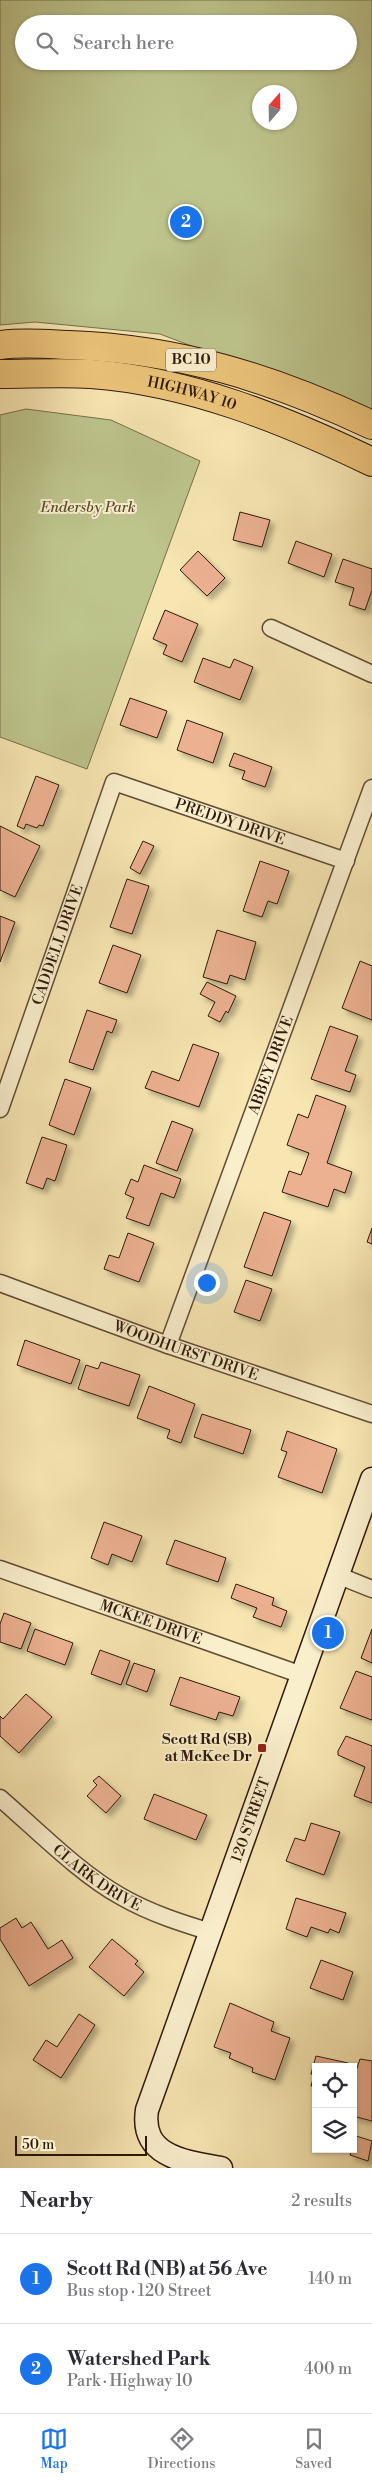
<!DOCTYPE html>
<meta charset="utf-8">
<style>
:root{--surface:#fff;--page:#f7f7f7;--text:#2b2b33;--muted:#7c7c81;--line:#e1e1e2;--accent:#1a73e8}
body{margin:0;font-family:"Libre Bodoni",serif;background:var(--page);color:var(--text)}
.controls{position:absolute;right:15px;bottom:15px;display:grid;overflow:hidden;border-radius:0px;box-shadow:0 1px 4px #0004}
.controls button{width:45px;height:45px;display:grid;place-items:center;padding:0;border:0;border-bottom:1px solid var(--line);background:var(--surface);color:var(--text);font:25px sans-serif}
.compass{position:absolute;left:252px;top:85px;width:45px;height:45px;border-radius:50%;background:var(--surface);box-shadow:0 1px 4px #0004;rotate:20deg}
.scale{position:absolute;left:15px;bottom:12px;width:132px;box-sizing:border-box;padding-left:5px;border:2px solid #2f1a0a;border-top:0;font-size:14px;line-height:18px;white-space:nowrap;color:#2f1a0a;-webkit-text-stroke:4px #faefcd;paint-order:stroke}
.you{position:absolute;left:206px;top:1282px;width:18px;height:18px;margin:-12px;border:4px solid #fff;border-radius:50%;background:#1a73e8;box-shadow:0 0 0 8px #1a73e833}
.badge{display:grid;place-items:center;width:32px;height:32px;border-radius:50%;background:var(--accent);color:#fff;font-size:16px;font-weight:700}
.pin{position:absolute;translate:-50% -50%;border:2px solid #fff;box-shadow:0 1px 5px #0006}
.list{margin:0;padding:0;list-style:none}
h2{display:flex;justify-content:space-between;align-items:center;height:65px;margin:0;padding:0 20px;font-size:21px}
h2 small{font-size:16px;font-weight:400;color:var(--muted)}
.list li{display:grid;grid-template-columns:32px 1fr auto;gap:15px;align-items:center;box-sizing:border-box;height:90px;padding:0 20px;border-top:1px solid var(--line)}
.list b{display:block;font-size:19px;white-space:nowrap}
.list p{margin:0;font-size:16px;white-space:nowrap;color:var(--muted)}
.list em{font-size:16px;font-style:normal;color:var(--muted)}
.icon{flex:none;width:28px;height:28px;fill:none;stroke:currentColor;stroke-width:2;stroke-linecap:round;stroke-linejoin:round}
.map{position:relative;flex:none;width:372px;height:2168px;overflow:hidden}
.search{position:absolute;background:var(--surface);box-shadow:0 1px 4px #0004;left:15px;right:15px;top:15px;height:55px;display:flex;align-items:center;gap:12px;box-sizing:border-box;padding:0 18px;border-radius:28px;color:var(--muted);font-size:19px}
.sheet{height:245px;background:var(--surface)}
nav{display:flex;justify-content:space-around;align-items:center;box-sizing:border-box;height:70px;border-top:1px solid var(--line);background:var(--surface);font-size:14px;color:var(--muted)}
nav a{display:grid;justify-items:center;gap:2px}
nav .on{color:var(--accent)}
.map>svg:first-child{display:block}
</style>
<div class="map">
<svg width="372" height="2168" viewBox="0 0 372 2168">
<defs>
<filter id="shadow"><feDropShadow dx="4.5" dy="4.5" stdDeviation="2.5" flood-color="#0004"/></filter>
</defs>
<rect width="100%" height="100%" fill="#f7e6b2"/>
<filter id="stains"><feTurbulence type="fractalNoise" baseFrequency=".004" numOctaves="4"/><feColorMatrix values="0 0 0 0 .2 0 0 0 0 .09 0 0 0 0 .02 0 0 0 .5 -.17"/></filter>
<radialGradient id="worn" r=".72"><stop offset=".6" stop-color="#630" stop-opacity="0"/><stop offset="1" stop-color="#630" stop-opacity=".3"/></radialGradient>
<path fill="#bdc48c" stroke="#766f4b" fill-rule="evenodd" d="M 0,0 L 372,0 L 372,415 L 160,334 L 35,322 L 0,325 ZM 24,24 L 348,24 L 348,61 L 24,61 ZM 260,92 L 290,92 L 290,122 L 260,122 Z
M 26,409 L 111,420 L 200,461 L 87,769 L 0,737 L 0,415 Z"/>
<path fill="#ecb191" stroke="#2f1a0a" filter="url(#shadow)" d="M 240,512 L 270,520 L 262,547 L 233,540 Z
M 296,541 L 332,554 L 324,577 L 288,563 Z
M 198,551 L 225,578 L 207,596 L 180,570 Z
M 343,559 L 372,569 L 372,590 L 365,610 L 349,605 L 354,588 L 335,582 Z
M 165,610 L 198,624 L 182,662 L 163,654 L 167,645 L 153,639 Z
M 203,658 L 230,668 L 234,659 L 253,667 L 240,700 L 194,682 Z
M 130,698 L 167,711 L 157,738 L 120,725 Z
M 187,720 L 223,733 L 213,763 L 177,750 Z
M 234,753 L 272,767 L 265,787 L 242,779 L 245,771 L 229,766 Z
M 36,776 L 59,785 L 43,826 L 39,825 L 37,828 L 26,824 L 24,829 L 17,826 Z
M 0,826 L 40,846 L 15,897 L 0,890 Z
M 143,841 L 154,846 L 140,874 L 130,868 Z
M 260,861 L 289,871 L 277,904 L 268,901 L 262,917 L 243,911 Z
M 127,879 L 149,886 L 132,934 L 110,927 Z
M 0,916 L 15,922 L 0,962 Z
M 217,930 L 256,942 L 245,980 L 230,975 L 227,984 L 203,977 Z
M 113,945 L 141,955 L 127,993 L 99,983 Z
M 360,961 L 372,966 L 372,1020 L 342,1008 Z
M 207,982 L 236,996 L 228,1013 L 226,1011 L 220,1022 L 208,1016 L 215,1002 L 200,994 Z
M 87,1010 L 117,1020 L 112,1033 L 107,1031 L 93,1070 L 69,1062 Z
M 330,1026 L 358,1036 L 345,1071 L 356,1075 L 350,1092 L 311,1079 Z
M 193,1044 L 219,1053 L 199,1107 L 145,1088 L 152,1071 L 179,1081 Z
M 65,1079 L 91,1088 L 74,1135 L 49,1125 Z
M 316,1095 L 346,1106 L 327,1163 L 352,1172 L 345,1193 L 334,1189 L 328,1207 L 282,1192 L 289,1171 L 301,1175 L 309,1153 L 287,1145 L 298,1114 L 308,1118 Z
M 172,1121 L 193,1129 L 177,1171 L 156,1163 Z
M 42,1137 L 67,1145 L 55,1181 L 47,1178 L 43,1189 L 26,1183 Z
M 144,1165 L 181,1179 L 174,1198 L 161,1193 L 149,1226 L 126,1218 L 134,1198 L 125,1194 L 131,1179 L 138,1182 Z
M 264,1212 L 291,1221 L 272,1276 L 244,1267 Z
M 372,1228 L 372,1244 L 367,1242 Z
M 128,1233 L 154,1243 L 139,1282 L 104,1269 L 109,1255 L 119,1258 Z
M 246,1280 L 272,1289 L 260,1321 L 234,1312 Z
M 25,1340 L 80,1360 L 71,1384 L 17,1365 Z
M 101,1362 L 140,1375 L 129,1406 L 78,1389 L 86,1365 L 98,1369 Z
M 149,1386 L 195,1404 L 181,1443 L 167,1438 L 170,1430 L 137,1418 Z
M 202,1414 L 251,1430 L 243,1454 L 194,1437 Z
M 287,1431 L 337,1449 L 322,1493 L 278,1477 L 287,1452 L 281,1450 Z
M 104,1522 L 142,1536 L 132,1562 L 112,1554 L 108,1565 L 91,1558 Z
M 175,1540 L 226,1558 L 218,1582 L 166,1564 Z
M 236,1584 L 274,1598 L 272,1605 L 287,1611 L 281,1627 L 253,1617 L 257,1608 L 231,1598 Z
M 4,1613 L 31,1623 L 21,1649 L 0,1642 L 0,1624 Z
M 35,1629 L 73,1643 L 65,1665 L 27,1651 Z
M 372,1629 L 372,1663 L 361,1658 Z
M 100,1650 L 130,1661 L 121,1685 L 91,1674 Z
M 134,1663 L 155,1670 L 147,1692 L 126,1684 Z
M 356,1671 L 372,1677 L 372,1720 L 340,1708 Z
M 180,1677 L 240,1697 L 233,1716 L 219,1712 L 216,1720 L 170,1705 Z
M 26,1694 L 52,1717 L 19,1753 L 0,1736 L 0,1716 L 3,1719 Z
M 346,1736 L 372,1746 L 372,1803 L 354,1796 L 365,1767 L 338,1755 L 338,1751 Z
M 99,1776 L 121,1796 L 106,1813 L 87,1796 L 97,1785 L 93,1781 Z
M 154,1794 L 207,1815 L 196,1840 L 144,1819 Z
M 311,1823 L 340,1832 L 324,1875 L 286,1861 L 295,1838 L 305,1841 Z
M 296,1898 L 346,1913 L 339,1933 L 330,1929 L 328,1933 L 311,1927 L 307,1937 L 286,1929 Z
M 16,1918 L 22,1928 L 31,1922 L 48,1949 L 62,1940 L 73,1958 L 29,1986 L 0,1939 L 0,1928 Z
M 112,1939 L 138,1961 L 135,1964 L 144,1972 L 124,1996 L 89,1967 Z
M 321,1960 L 353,1972 L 343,2000 L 310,1988 Z
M 230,2003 L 274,2022 L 271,2031 L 290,2038 L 275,2080 L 252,2072 L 253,2068 L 229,2058 L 231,2053 L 214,2047 Z
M 79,2014 L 95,2025 L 61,2078 L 33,2060 L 46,2040 L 57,2047 Z
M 316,2056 L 348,2063 L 347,2067 L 316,2067 L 316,2087 L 311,2086 L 314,2075 L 311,2074 Z
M 360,2059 L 372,2061 L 372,2121 L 353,2116 L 353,2070 L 356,2071 Z
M 356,2136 L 372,2141 L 368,2161 L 350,2155 Z"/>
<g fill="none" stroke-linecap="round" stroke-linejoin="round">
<g stroke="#614d34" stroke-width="19">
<g id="street">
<path d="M 271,628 L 372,674"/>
<path id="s1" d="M 0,1109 L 114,782 L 346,861"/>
<path id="s2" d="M 0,1283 L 168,1345 L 372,1414"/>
<path id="s3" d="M 168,1345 L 372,788"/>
<path id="s4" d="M 0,1569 L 302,1675"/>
<path d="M 337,1575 L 372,1589"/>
<path id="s5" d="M 0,1798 C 37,1830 80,1874 122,1897 C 150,1913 181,1923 211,1932"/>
</g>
</g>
<g stroke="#2f1a0a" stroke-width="25">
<g id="secondary">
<path id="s6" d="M 221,2168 C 186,2162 140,2157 147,2110 L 372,1479"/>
</g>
</g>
<g stroke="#2f1a0a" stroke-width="30">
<g id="highway">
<path d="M 0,345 C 23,342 46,344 69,345 C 179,349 272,378 372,425"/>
<path id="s7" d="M 0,374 C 30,374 61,372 91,374 C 189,381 285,420 372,462"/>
</g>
</g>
<use href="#street" stroke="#faefcd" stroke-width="16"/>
<use href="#secondary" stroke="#faefcd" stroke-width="22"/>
<use href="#highway" stroke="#ecc379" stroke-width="28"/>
</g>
<rect fill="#8f2418" stroke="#faefcd" stroke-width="2" x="257" y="1743" width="10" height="10" rx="2.5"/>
<g text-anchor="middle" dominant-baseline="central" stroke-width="4" stroke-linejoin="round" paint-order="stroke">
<rect fill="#faefcd" stroke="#6c5a44" stroke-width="1" x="166" y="348.5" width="50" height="23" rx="4"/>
<g font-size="14" font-weight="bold" fill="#2f1a0a">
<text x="191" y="360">BC 10</text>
</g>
<g font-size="15" fill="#2f1a0a" stroke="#faefcd">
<text stroke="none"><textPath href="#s7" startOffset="194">HIGHWAY 10</textPath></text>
<text stroke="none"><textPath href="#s1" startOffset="469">PREDDY DRIVE</textPath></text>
<text stroke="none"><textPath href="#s1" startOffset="174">CADDELL DRIVE</textPath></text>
<text stroke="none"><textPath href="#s3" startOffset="298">ABBEY DRIVE</textPath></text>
<text stroke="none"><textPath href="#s2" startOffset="198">WOODHURST DRIVE</textPath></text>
<text stroke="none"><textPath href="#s4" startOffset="160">MCKEE DRIVE</textPath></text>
<text stroke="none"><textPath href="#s6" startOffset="416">120 STREET</textPath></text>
<text stroke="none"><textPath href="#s5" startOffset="126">CLARK DRIVE</textPath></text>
</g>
<g font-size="15" font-style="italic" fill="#5a4d31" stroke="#faefcd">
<text x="88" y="507">Endersby Park</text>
</g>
<g font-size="15" font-weight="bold" fill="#2f1a0a" stroke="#faefcd" text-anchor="end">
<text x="252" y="1739">Scott Rd (SB)<tspan x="252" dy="17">at McKee Dr</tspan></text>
</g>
</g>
<rect width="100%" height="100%" filter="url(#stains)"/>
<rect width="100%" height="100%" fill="url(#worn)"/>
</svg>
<div class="controls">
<button><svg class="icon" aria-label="locate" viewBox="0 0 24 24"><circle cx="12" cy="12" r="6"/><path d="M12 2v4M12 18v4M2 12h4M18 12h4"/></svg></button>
<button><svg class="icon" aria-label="layers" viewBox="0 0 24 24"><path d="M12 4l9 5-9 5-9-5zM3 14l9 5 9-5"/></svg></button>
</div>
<svg class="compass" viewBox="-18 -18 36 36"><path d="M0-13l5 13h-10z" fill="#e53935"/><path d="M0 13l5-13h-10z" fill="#7c7c81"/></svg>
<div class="scale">50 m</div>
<div class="you"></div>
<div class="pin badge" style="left:328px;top:1633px">1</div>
<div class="pin badge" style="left:186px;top:222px">2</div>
<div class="search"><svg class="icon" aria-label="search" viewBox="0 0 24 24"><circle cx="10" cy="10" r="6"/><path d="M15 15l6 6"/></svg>Search here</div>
</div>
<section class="sheet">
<h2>Nearby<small>2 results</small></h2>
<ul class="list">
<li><span class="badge">1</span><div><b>Scott Rd (NB) at 56 Ave</b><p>Bus stop · 120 Street</p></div><em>140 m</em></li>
<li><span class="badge">2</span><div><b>Watershed Park</b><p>Park · Highway 10</p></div><em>400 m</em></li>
</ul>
</section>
<nav>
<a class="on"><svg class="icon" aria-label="map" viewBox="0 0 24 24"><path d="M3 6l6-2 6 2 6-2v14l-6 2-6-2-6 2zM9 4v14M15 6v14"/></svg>Map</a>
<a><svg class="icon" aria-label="directions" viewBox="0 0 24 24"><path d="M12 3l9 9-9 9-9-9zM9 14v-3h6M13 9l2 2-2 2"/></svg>Directions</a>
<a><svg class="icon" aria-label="saved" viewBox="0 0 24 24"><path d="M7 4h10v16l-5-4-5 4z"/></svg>Saved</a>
</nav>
